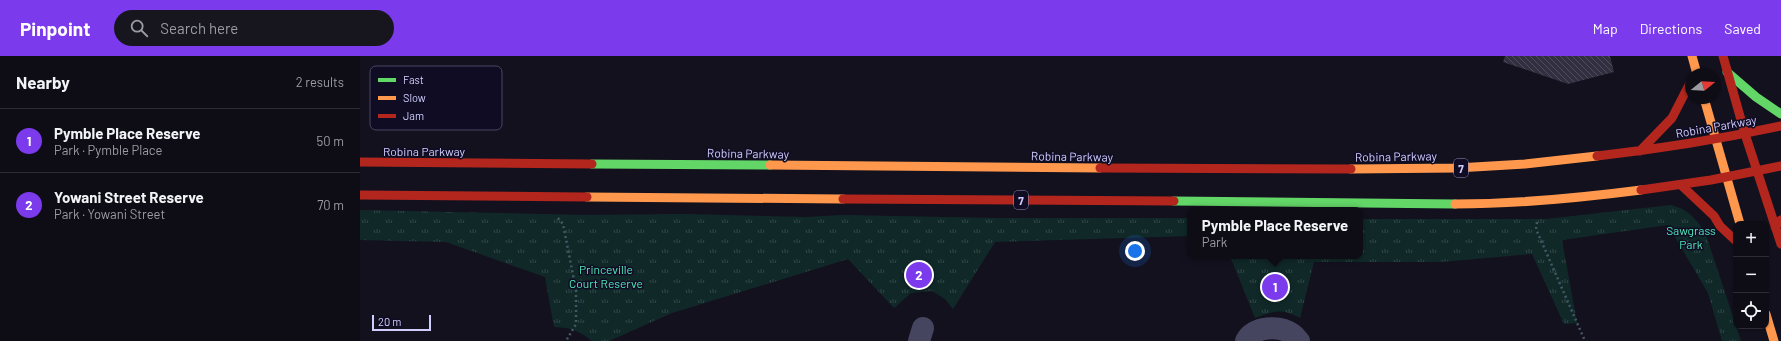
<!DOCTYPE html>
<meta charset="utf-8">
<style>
:root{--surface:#0e0d16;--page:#17161f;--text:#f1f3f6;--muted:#9b9ca1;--line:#2e2d35;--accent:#7c3aed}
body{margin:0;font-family:Barlow,sans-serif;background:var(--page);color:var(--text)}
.controls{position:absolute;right:12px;bottom:12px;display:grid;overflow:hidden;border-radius:8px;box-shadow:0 1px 3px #0004}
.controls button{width:36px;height:36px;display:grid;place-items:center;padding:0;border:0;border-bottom:1px solid var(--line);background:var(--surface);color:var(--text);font:20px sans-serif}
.compass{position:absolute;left:1325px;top:12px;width:36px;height:36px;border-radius:50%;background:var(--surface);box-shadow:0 1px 3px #0004;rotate:72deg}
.scale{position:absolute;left:12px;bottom:10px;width:59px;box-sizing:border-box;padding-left:4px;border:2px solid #d0cdff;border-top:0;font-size:11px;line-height:14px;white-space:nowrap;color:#d0cdff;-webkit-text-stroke:3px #0f0c23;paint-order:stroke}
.you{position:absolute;left:775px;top:195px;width:14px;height:14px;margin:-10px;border:3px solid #fff;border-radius:50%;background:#1a73e8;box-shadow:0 0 0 6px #1a73e833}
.badge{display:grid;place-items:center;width:26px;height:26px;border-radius:50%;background:var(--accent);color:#fff;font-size:13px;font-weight:700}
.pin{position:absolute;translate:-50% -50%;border:2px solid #fff;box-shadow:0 1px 4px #0006}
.popup{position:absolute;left:827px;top:151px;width:176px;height:52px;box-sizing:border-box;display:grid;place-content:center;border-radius:8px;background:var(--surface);filter:drop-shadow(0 1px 3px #0005);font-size:13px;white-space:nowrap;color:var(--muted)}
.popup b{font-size:15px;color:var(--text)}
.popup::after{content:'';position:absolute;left:50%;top:100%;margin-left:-8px;border:8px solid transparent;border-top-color:var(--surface)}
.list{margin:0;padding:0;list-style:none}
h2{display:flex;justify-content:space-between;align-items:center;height:52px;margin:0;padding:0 16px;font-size:17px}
h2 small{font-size:13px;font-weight:400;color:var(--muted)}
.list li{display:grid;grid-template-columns:26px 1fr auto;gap:12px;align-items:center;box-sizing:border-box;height:64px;padding:0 16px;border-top:1px solid var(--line)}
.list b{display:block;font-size:15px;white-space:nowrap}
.list p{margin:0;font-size:13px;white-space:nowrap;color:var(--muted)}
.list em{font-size:13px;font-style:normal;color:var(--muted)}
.icon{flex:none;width:22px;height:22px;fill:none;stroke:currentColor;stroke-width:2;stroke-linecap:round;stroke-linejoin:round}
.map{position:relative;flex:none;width:1421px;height:285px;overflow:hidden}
header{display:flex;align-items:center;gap:24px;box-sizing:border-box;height:56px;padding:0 20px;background:var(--accent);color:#fff}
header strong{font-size:19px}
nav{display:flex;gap:22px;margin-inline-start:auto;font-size:14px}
.search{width:280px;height:36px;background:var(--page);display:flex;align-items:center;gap:10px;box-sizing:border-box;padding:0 14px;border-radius:22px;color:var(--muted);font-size:15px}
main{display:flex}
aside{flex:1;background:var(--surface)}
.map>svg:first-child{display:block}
</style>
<header>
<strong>Pinpoint</strong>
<div class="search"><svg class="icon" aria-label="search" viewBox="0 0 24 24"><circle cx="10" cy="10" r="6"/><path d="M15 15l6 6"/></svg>Search here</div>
<nav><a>Map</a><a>Directions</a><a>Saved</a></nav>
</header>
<main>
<aside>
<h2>Nearby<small>2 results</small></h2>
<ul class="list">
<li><span class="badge">1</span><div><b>Pymble Place Reserve</b><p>Park · Pymble Place</p></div><em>50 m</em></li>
<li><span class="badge">2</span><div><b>Yowani Street Reserve</b><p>Park · Yowani Street</p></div><em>70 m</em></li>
</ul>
</aside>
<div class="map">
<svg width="1421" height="285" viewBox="0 0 1421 285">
<defs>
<pattern id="park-tufts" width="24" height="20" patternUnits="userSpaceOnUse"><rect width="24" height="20" fill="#102928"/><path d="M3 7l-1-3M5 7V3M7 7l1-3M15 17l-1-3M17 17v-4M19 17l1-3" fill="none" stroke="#324748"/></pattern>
<pattern id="building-back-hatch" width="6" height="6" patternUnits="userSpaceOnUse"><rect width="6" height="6" fill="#312f40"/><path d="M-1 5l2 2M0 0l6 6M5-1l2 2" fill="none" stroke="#4e4c5d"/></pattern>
</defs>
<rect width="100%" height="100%" fill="#13111e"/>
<path fill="url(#park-tufts)" d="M 1311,149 C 1329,154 1334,161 1345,176 L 1381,285 L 1362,285 L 1348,237 L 1308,169 L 1202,184 L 1217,267 L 1204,268 L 1172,198 L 1080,206 L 954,206 L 940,262 C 921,252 914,255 895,262 L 870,200 L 1000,200 L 1000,163 L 1186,163 Z
M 0,154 L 225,159 L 324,158 L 446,161 L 483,159 L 635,162 L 830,162 L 830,180 L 635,186 L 593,253 L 585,243 L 572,235 L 551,237 L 534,252 L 488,203 L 312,257 L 249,285 L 232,285 C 220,275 209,271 194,271 L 185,221 L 86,186 L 0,184 Z"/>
<path fill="url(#building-back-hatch)" d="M 1145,0 L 1250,0 L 1254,16 L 1208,28 L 1143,6 Z"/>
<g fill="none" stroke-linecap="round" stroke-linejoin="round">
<path stroke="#455866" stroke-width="2.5" stroke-dasharray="2 3" stroke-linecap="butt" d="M 198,162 L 203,168 L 216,234 L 216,268 L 206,285
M 1177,166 L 1176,173 L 1225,285"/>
<path stroke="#45455f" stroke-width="22" d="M 559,285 L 563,272
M 886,285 C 894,270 920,269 932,278 C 935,280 937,283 939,285"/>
<path stroke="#63d668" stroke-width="9" d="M 1367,16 L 1396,41 L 1421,58
M 232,108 L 410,109
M 814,145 L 1095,148"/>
<path stroke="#ff974d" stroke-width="9" d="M 1332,0 L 1337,18
M 1344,42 L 1380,168
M 410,109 L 740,112
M 991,113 L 1097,112 L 1165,108 L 1237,100
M 227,141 L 483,143
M 1095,148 C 1157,148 1219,142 1281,134
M 1406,258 L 1414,285"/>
<path stroke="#b3261e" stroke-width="9" d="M 1363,0 L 1385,78 L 1421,188
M 1280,95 L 1312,62 L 1331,25
M 1237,100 C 1299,93 1361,83 1421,70
M 0,106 L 232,108
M 740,112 L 991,113
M 1321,129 L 1354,160 L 1360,170 L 1376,185
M 1281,134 L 1351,124 L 1421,110
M 0,139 L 227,141
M 483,143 L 814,145
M 1415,171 L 1421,164"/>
</g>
<g text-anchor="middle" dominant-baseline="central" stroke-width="3" stroke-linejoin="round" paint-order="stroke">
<g fill="#0f0c23" stroke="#9693bd" stroke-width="1">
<rect x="1094" y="103" width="14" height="18" rx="3"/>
<rect x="654" y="135" width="14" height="18" rx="3"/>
</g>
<g font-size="11" font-weight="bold" fill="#d0cdff">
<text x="1101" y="112">7</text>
<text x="661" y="144">7</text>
</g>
<g font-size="12" fill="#d0cdff" stroke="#0f0c23">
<text transform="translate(1356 70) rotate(-10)">Robina Parkway</text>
<text x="64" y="95">Robina Parkway</text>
<text transform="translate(388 97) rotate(1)">Robina Parkway</text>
<text transform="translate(712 100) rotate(1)">Robina Parkway</text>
<text transform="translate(1036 100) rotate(-1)">Robina Parkway</text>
</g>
<g font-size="12" fill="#51e7ba" stroke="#0f0c23">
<text x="1331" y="174">Sawgrass<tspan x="1331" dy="14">Park</tspan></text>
<text x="246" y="213">Princeville<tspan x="246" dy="14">Court Reserve</tspan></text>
</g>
</g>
<rect x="10" y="10" width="132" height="64" rx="6" fill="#0f0c23" stroke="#494665" stroke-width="1"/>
<rect x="18" y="22" width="18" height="4" fill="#63d668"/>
<rect x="18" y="40" width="18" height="4" fill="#ff974d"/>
<rect x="18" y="58" width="18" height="4" fill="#b3261e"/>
<g font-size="11" fill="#d0cdff">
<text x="43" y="28">Fast</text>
<text x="43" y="46">Slow</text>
<text x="43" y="64">Jam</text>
</g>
</svg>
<div class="controls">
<button>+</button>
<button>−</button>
<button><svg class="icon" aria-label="locate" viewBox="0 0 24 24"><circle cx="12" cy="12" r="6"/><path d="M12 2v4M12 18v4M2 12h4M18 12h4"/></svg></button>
</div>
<svg class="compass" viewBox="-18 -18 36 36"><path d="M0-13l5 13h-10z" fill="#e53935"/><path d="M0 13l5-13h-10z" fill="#9b9ca1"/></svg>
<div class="scale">20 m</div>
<div class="you"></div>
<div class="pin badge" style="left:915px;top:231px">1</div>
<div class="popup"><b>Pymble Place Reserve</b>Park</div>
<div class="pin badge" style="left:559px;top:219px">2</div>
</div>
</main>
